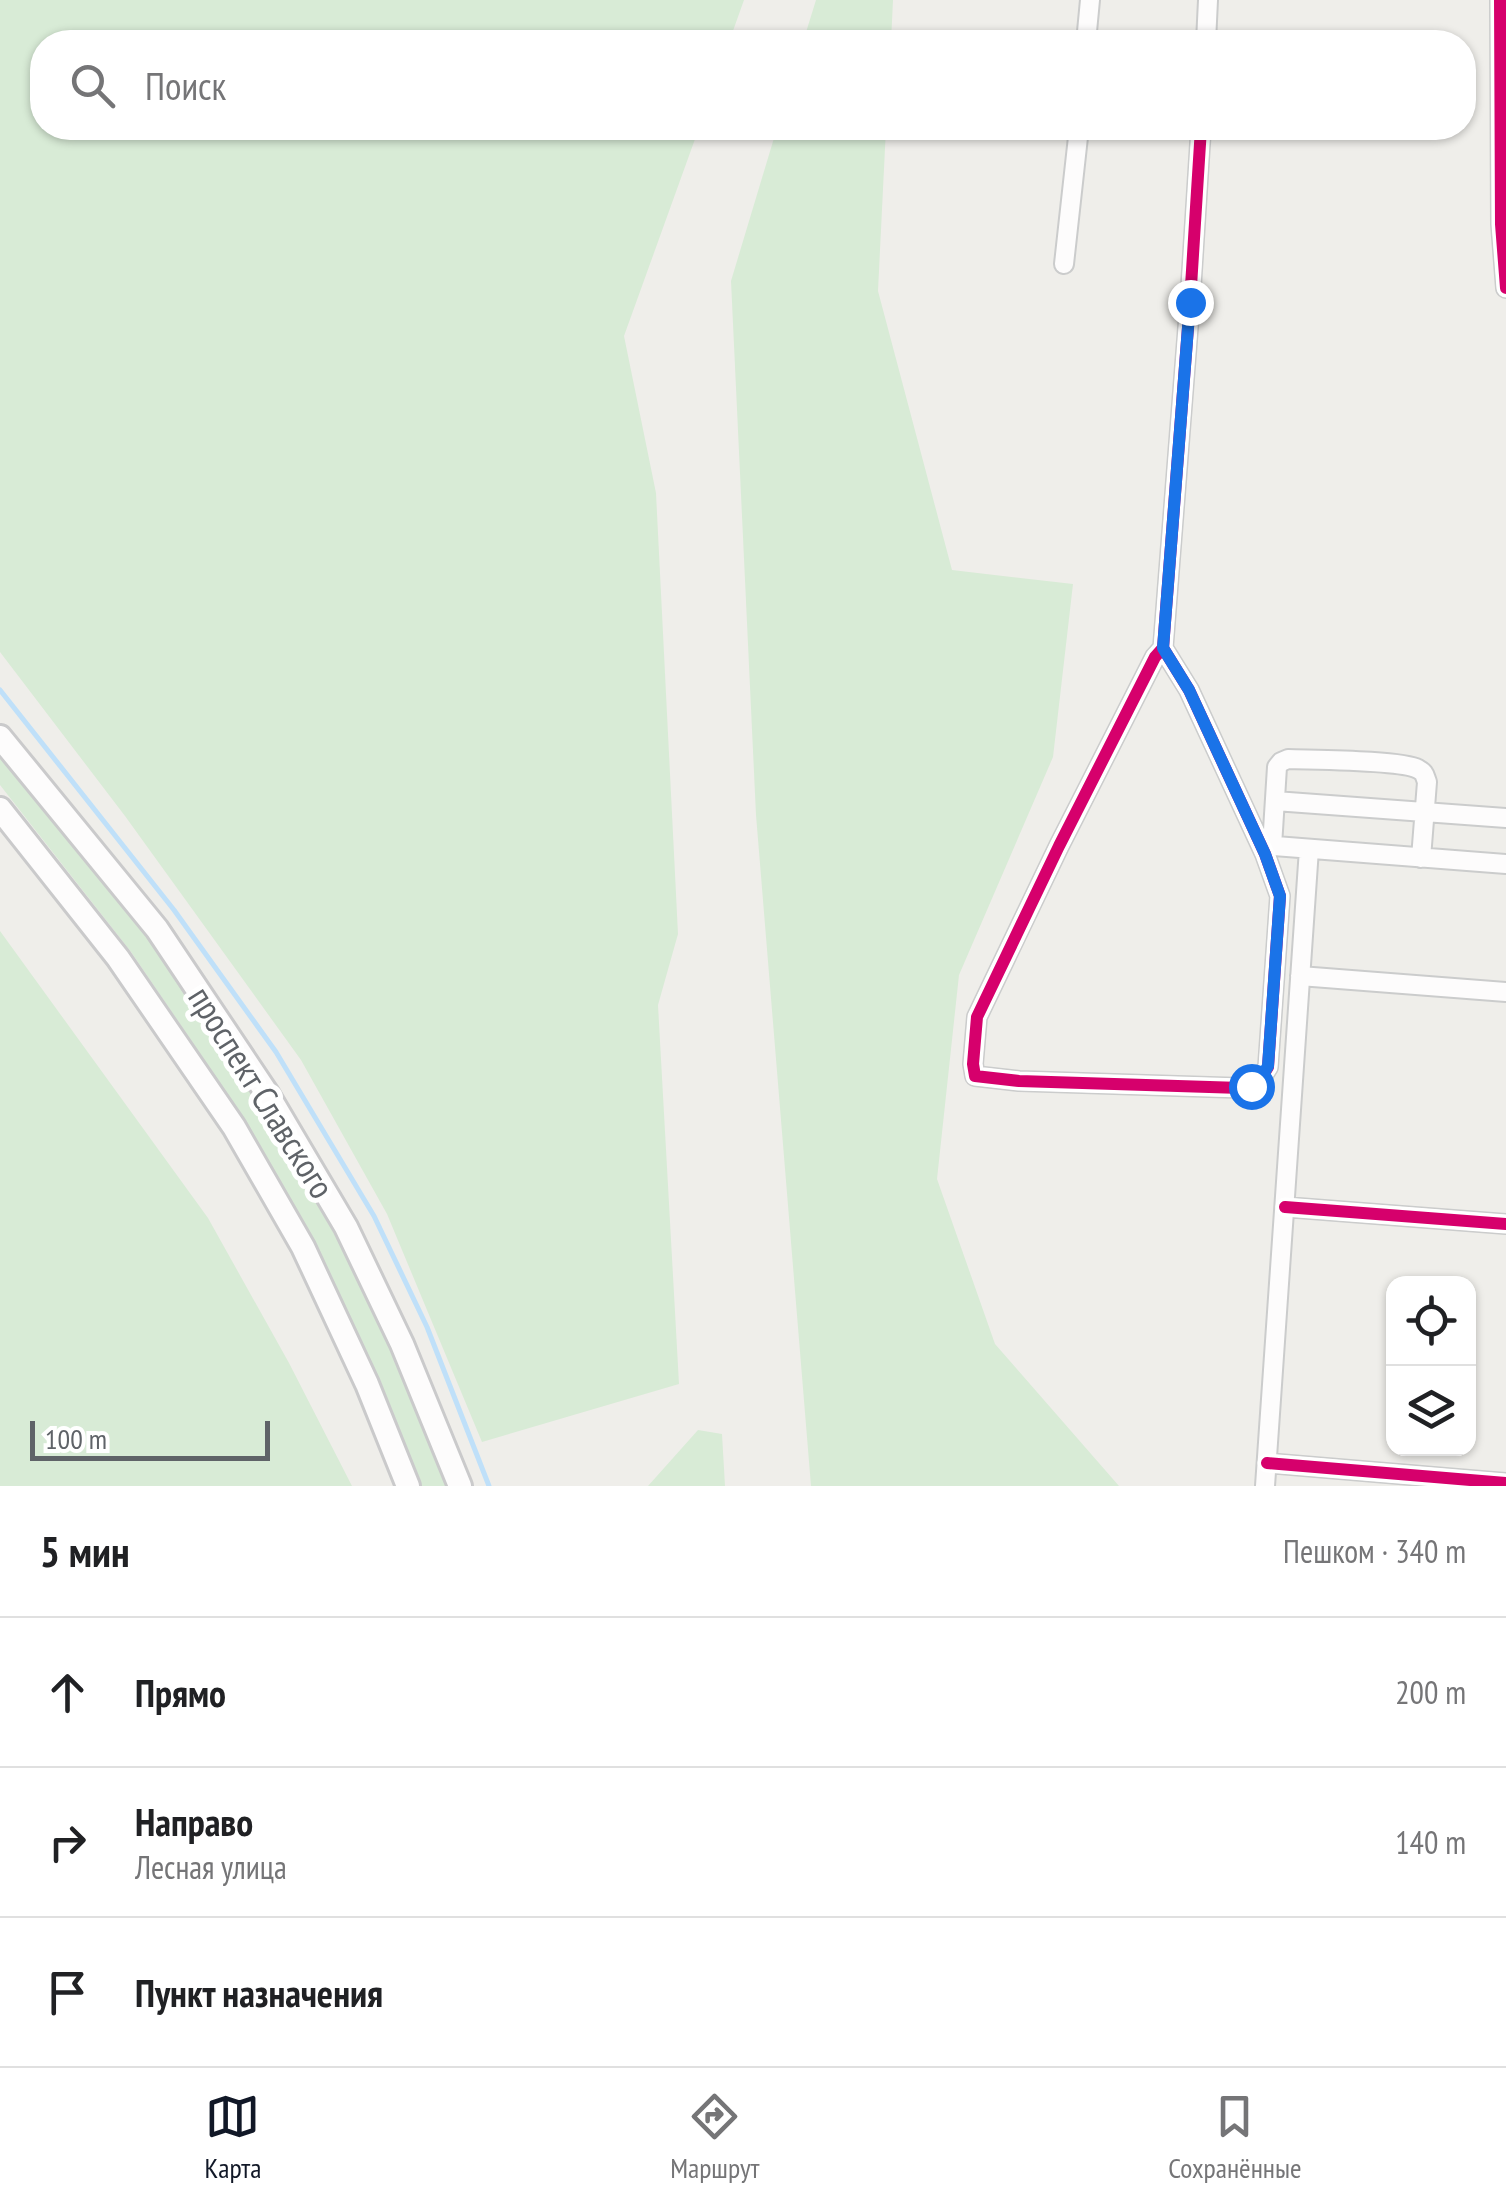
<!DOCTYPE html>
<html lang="ru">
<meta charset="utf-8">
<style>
:root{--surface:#fff;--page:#f2f2f2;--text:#202124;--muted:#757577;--line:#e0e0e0;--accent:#111827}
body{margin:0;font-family:"PT Sans Narrow",sans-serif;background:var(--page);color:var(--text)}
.controls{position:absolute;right:30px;bottom:30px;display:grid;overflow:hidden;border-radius:20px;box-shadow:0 2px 8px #0004}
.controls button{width:90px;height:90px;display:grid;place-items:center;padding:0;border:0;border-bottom:2px solid var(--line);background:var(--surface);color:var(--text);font:50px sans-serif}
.scale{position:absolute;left:30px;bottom:25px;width:240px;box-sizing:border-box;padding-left:10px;border:5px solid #5f6368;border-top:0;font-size:28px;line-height:35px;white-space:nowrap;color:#5f6368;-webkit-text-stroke:8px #fff;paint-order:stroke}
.stop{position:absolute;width:30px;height:30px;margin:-22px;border:8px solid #1a73e8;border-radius:50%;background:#fff}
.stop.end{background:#1a73e8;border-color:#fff;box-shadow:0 2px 10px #0008}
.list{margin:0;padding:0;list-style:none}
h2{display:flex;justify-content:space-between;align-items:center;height:130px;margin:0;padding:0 40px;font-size:42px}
h2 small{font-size:32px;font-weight:400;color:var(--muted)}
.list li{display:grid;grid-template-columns:65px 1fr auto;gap:30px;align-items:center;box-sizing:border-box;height:150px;padding:0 40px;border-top:2px solid var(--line)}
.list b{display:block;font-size:38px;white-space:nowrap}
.list p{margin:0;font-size:32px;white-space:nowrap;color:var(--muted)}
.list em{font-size:32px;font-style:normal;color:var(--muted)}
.icon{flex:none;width:55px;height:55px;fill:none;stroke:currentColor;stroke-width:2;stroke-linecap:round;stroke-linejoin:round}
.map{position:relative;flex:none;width:1506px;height:1486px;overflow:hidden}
.search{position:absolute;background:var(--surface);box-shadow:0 2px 8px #0004;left:30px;right:30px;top:30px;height:110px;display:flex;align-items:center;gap:25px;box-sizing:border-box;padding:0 35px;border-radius:40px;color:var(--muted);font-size:38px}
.sheet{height:580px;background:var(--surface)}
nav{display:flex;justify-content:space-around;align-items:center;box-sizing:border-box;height:140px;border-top:2px solid var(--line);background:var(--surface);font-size:28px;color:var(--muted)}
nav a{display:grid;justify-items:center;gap:5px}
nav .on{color:var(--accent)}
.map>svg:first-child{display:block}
</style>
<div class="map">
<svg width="1506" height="1486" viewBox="0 0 1506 1486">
<rect width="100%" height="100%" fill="#efeeea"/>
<path fill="#d8ebd6" d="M 0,0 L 744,0 L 729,42 L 42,42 L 42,128 L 699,128 L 624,336 L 656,493 L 678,934 L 658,1005 L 679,1384 L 482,1442 L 387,1214 L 301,1060 L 125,816 L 0,652 Z
M 816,0 L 893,0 L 891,42 L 803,42 Z
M 777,128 L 886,128 L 878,291 L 952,570 L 1073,584 L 1053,757 L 959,975 L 937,1179 L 995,1344 L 1119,1486 L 811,1486 L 756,815 L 731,281 Z
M 0,756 L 152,944 L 264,1109 L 336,1237 L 401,1369 L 447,1486 L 421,1486 L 380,1380 L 315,1245 L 245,1120 L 131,952 L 0,785 Z
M 0,931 L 208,1218 L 289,1363 L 352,1486 L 0,1486 Z
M 698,1430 L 722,1434 L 725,1486 L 648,1486 Z"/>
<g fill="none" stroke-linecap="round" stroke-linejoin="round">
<path stroke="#bfe0f9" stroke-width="5" d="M 0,690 L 174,910 L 276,1052 L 374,1216 L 427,1327 L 489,1486"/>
<g stroke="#cbcccc" stroke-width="22">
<path id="street" d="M 1500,0 L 1501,224 L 1506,288
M 1086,42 L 1090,0
M 1206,42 L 1208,0
M 1064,264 L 1079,128
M 1163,648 L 1189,690 L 1265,854 L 1280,896 L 1268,1067 C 1261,1079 1255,1085 1241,1088 L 1019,1081 L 975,1076 L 973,1064 L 977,1017 L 1059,846 L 1155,657 Z
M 1163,648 L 1190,302 L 1201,128
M 1275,801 L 1506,818
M 1262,845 L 1506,864
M 1272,846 L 1277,767 L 1281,762 L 1288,759 C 1313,760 1401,760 1418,769 C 1425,773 1424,774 1427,782 L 1421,858
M 1300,976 L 1506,992
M 1285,1207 L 1506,1224
M 1267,1463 L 1506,1483
M 1265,1486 L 1309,849"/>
</g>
<g stroke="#cacacb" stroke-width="28">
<path id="secondary" d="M 0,737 L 157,929 L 268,1095 L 346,1227 L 402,1344 L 460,1486
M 0,809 L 118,958 L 234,1127 L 303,1247 L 367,1384 L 408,1486"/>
</g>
<use href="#street" stroke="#fdfcfc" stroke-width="18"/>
<use href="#secondary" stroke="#fdfcfc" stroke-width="22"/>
<g stroke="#fff" stroke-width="19">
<path id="cycleway" d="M 1500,0 L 1501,224 L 1506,288
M 1163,648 L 1189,690 L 1265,854 L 1280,896 L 1268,1067 C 1261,1079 1255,1085 1241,1088 L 1019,1081 L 975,1076 L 973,1064 L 977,1017 L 1059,846 L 1155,657 Z
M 1163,648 L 1190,302 L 1201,128
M 1285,1207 L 1506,1224
M 1267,1463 L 1506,1483"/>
</g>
<use href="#cycleway" stroke="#d6006c" stroke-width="12"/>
</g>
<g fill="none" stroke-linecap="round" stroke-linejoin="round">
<path stroke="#1a73e8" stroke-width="12" d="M 1190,302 L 1163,648 L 1189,690 L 1265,854 L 1280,896 L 1268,1066 L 1261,1078 L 1251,1086"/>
</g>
<g text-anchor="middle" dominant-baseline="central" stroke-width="10" stroke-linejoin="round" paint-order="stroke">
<g font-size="35" fill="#5f6368" stroke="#fff">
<text transform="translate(262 1092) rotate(58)">проспект Славского</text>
</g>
</g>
</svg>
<div class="controls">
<button><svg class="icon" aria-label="locate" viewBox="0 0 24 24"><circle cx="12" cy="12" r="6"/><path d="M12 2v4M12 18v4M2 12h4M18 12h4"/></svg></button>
<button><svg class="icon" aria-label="layers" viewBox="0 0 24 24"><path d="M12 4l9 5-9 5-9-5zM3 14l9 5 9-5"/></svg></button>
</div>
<div class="scale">100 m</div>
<div class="stop" style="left:1251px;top:1086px"></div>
<div class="stop end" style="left:1190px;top:302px"></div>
<div class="search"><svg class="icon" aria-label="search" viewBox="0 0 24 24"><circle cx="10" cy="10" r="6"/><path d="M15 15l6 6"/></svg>Поиск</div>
</div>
<section class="sheet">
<h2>5 мин<small>Пешком · 340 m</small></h2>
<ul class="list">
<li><svg class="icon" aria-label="ahead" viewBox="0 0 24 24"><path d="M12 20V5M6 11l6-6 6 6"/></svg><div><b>Прямо</b></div><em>200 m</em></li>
<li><svg class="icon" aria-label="right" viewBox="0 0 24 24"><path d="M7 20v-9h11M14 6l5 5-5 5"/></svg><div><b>Направо</b><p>Лесная улица</p></div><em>140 m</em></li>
<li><svg class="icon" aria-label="arrive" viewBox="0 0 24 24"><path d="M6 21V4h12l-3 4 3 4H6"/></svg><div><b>Пункт назначения</b></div></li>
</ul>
</section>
<nav>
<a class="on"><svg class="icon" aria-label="map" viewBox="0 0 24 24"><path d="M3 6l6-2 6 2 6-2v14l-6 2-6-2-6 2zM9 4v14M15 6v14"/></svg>Карта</a>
<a><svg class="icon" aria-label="directions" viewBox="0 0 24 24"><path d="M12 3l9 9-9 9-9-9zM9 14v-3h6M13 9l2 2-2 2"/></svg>Маршрут</a>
<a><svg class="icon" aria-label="saved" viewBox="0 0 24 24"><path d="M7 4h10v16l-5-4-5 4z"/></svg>Сохранённые</a>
</nav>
